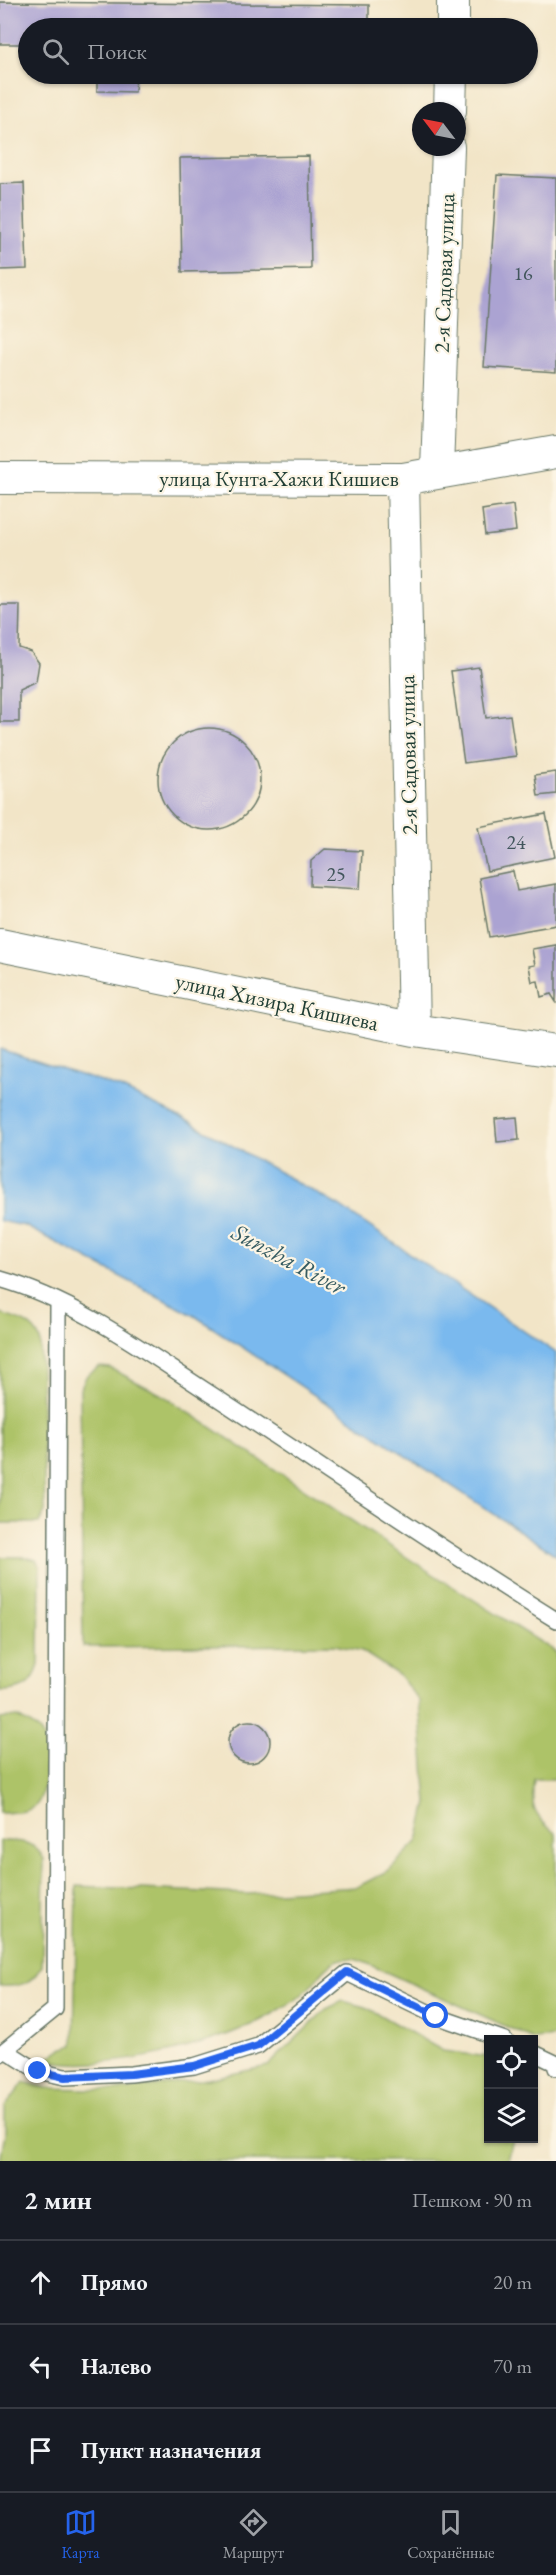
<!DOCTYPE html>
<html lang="ru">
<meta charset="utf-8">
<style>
:root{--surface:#171b24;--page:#242831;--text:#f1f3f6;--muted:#9ea1a6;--line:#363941;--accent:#2563eb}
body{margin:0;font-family:"EB Garamond",serif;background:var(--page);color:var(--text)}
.controls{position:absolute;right:18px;bottom:18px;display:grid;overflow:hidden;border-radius:0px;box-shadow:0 2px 4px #0004}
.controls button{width:54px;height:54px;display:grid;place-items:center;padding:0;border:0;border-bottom:2px solid var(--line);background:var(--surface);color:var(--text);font:30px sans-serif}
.compass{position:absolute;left:412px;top:102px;width:54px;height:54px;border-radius:50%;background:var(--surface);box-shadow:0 2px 4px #0004;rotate:302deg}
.stop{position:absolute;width:18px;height:18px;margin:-14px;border:4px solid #2563eb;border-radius:50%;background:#fff}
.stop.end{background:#2563eb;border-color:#fff;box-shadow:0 2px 6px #0008}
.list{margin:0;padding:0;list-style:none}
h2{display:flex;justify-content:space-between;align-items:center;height:78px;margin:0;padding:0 24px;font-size:26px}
h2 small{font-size:20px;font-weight:400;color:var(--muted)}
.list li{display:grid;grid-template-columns:39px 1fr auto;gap:18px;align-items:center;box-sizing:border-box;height:84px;padding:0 24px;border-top:2px solid var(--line)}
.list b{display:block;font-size:22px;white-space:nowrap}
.list em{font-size:20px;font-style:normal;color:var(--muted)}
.icon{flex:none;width:33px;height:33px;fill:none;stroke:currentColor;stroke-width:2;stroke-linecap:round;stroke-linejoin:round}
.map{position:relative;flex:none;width:556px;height:2161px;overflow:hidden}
.search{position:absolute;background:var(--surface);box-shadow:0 2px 4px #0004;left:18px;right:18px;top:18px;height:66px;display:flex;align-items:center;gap:15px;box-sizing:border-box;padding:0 21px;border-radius:33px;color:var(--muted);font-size:22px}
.sheet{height:330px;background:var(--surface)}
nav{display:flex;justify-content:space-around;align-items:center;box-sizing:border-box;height:84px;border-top:2px solid var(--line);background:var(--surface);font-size:16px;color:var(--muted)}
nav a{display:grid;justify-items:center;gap:3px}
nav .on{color:var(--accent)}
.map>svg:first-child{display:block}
</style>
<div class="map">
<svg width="556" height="2161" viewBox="0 0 556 2161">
<rect width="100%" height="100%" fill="#fcf5e5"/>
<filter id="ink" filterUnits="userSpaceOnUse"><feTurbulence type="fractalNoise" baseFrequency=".0167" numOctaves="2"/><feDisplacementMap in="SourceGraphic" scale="12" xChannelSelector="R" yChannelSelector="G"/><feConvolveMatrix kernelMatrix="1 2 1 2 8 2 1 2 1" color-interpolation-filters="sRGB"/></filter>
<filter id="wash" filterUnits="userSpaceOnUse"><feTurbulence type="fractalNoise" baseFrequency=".008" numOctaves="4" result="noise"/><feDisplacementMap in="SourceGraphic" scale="24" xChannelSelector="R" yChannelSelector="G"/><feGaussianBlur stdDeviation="1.35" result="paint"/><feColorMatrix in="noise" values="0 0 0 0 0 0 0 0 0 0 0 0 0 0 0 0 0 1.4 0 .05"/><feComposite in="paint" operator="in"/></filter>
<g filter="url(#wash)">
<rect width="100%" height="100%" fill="#f2e5c7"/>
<path fill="#adc367" stroke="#66804e" stroke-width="1.5" d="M 0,1314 C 17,1319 34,1323 40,1340 L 45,1511 L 39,1523 L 0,1523 Z
M 99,1367 L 110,1368 L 164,1396 L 411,1560 L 556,1652 L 556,1779 L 534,1779 C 530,1808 533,1815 556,1834 L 556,2037 L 534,2039 L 377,1968 C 366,1963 355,1957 342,1959 C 325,1963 317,1981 305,1992 C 298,1999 288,2005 279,2010 C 227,2043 107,2074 46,2060 L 61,2049 L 74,2045 L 77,1886 L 248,1894 L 357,1887 L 388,1871 L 418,1841 L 427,1803 L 419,1701 L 400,1676 L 362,1651 L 335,1645 L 83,1647 L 80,1389 L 87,1375 Z
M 25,1557 L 36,1560 L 40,1567 L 39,1665 C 33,1686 21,1691 0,1691 L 0,1557 Z
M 17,1717 C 26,1722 39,1727 43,1737 C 48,1750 46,1796 36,1805 C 26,1814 12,1812 0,1813 L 0,1719 Z
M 0,1841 C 20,1841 34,1840 44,1859 L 42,1966 C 31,1984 21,1987 0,1986 Z
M 343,2001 L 366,2007 L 443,2051 L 488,2057 L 488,2138 L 513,2139 L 508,2161 L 0,2161 L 5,2134 L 5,2107 L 24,2082 L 47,2088 L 122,2090 L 208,2079 L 268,2066 L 326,2009 Z"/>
<path fill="#7ab9ee" stroke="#4c7b91" stroke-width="1.5" d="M 0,1049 L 120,1088 L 192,1123 L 339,1206 L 556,1353 L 556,1555 L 195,1316 L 25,1226 L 0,1221 Z"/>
<g id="blocks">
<path fill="#aba3d2" d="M 0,2 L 369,5 L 369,28 L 28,28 L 28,44 L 0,44 Z
M 97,74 L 136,74 L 135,92 L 97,91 Z
M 309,156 L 311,269 L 182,272 L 180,158 Z
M 497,175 L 556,178 L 556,372 L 484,367 Z
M 24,183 L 27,269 L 0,270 L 0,184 Z
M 513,505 L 516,531 L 485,535 L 482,510 Z
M 0,605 L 20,605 L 19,648 L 31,652 L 39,663 L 36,682 L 19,690 L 19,722 L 0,722 Z
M 479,667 L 486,718 L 510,715 L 516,756 L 464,763 L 451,671 Z
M158 779a51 51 0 1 1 102 0a51 51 0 1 1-102 0Z
M 556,772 L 556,794 L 538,796 L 535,775 Z
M 546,814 L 555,857 L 487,871 L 478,827 Z
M 325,849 L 362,851 L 360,889 L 310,886 L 311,861 Z
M 513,871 L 517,891 L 556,884 L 556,925 L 489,937 L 479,878 Z
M 556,945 L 556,1002 L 551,994 L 541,997 L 538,981 L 532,982 L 529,966 L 535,965 L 532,949 Z
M 517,1117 L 519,1140 L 497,1142 L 495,1119 Z
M228 1742a21 21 0 1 1 42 0a21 21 0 1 1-42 0Z"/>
</g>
</g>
<g filter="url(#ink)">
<use href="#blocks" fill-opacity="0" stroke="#697867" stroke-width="1.5"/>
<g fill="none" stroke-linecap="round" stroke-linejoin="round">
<g stroke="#697867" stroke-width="18">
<path id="service" d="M 0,1279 C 78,1301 147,1353 214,1396 C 328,1471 440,1548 556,1620
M 5,2050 L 38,2071 L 65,2077 L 131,2074 L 194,2066 L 258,2046 L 347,1973 L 436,2016 L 505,2040
M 534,2053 L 555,2063 L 556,2068
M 0,2054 L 55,2009 L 58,1302"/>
</g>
<g stroke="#697867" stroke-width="34">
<path id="minor" d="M 453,28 L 453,0
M 450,111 L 451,74
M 437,471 L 448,147
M 0,478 L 403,479 L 556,452
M 403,479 L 414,1030
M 0,945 L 414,1030 L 556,1051"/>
</g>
<use href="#service" stroke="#fff" stroke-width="15"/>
<use href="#minor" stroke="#fff" stroke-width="32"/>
</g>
</g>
<g fill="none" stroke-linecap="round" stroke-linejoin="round" filter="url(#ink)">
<path stroke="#2563eb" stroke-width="8" d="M 38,2071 L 65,2077 L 131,2074 L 194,2066 L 258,2046 L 347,1972 L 436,2016"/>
</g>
<g text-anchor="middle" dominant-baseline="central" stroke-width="4.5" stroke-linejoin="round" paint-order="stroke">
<g font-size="20" fill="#42565c">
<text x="523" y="273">16</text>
<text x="516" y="842">24</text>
<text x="336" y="874">25</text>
</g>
<g font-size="22" fill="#1f3d34" stroke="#fcf5e5">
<text transform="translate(444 273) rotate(-88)">2-я Садовая улица</text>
<text x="279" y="478">улица Кунта-Хажи Кишиев</text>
<text transform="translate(408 755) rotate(-91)">2-я Садовая улица</text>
<text transform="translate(277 1002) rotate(12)">улица Хизира Кишиева</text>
</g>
<g font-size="24" font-style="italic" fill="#365c62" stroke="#fcf5e5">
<text transform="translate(289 1259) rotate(28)">Sunzha River</text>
</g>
</g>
</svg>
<div class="controls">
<button><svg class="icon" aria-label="locate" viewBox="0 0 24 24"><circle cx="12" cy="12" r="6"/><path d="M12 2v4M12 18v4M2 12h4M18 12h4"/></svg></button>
<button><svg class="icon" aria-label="layers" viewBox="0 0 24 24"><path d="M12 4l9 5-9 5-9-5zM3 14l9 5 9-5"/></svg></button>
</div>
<svg class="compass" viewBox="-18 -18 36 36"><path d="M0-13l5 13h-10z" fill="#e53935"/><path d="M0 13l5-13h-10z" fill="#9ea1a6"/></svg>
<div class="stop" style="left:436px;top:2016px"></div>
<div class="stop end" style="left:38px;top:2071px"></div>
<div class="search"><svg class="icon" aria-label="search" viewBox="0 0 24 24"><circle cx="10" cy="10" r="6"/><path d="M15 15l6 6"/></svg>Поиск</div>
</div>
<section class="sheet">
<h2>2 мин<small>Пешком · 90 m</small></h2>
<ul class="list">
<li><svg class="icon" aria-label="ahead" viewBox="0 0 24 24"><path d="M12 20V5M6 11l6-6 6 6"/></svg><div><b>Прямо</b></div><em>20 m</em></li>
<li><svg class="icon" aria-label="left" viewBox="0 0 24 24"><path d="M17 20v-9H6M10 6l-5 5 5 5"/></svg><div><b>Налево</b></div><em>70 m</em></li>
<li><svg class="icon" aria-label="arrive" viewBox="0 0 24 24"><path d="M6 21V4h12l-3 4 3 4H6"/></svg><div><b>Пункт назначения</b></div></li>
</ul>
</section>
<nav>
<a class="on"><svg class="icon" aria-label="map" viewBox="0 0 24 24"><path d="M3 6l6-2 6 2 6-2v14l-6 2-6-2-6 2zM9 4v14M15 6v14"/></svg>Карта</a>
<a><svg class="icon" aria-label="directions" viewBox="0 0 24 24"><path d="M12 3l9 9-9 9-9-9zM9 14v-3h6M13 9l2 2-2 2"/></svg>Маршрут</a>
<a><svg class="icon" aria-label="saved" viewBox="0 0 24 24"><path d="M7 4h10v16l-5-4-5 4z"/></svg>Сохранённые</a>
</nav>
